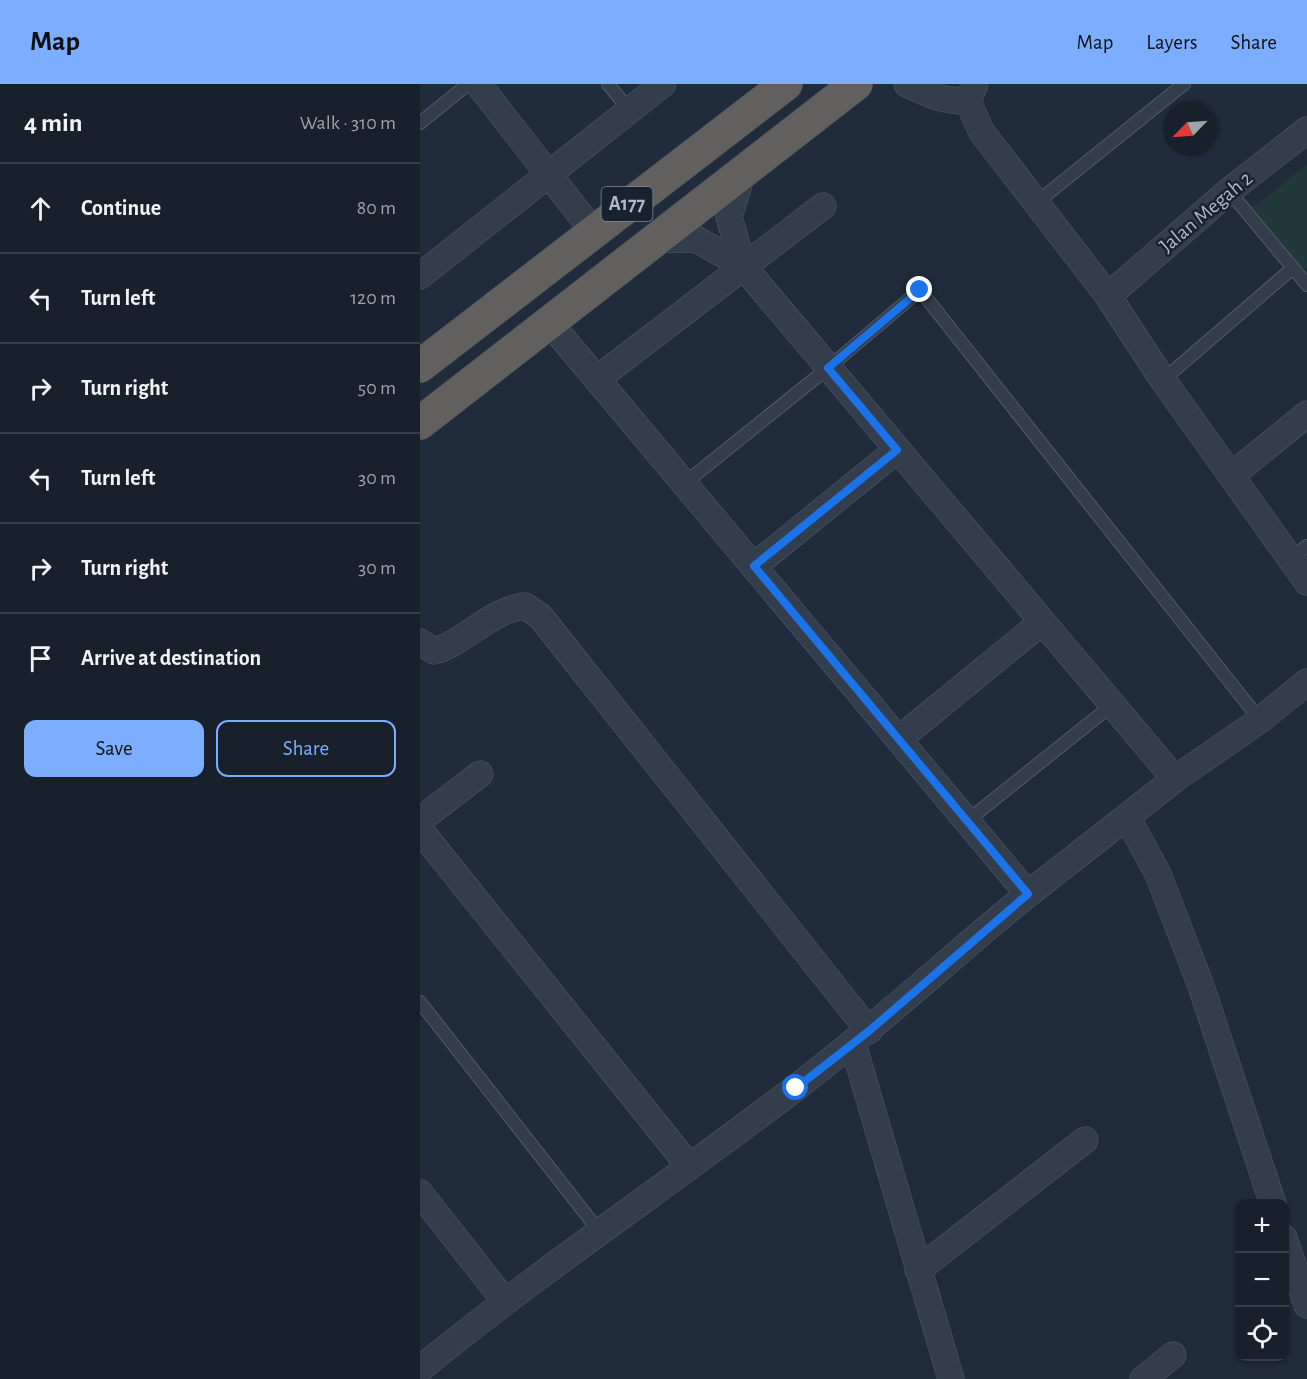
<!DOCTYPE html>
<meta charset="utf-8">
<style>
:root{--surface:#18202c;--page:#252d38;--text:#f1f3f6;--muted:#9fa3a9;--line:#363e48;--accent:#7cadff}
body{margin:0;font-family:"Alegreya Sans",sans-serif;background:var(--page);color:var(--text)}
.controls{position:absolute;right:18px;bottom:18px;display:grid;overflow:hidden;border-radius:12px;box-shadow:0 2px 4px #0004}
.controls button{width:54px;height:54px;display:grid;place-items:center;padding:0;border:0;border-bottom:2px solid var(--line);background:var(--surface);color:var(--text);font:30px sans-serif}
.compass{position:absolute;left:743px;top:18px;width:54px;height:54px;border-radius:50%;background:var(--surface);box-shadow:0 2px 4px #0004;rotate:245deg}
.stop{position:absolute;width:18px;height:18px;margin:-14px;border:4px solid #1a73e8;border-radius:50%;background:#fff}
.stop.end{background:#1a73e8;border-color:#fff;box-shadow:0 2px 6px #0008}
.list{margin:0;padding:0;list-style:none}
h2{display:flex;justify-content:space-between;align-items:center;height:78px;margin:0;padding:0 24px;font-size:26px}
h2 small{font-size:20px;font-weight:400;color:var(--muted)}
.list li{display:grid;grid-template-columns:39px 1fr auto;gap:18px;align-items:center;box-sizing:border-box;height:90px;padding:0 24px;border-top:2px solid var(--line)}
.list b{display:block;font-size:22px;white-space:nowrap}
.list em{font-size:20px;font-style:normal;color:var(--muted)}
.actions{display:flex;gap:12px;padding:18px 24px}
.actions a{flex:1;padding:14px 0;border:2px solid var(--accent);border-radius:12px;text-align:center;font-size:21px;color:var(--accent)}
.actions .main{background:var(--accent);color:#111}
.icon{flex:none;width:33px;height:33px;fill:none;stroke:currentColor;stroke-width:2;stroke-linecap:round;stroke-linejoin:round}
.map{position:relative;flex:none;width:887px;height:1295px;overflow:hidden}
header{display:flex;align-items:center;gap:36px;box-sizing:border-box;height:84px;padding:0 30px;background:var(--accent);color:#111}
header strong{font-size:28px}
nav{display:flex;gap:33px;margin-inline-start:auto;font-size:21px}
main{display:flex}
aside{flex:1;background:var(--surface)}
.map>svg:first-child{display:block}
</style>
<header>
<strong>Map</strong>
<nav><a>Map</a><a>Layers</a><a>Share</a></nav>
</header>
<main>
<aside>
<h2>4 min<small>Walk · 310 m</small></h2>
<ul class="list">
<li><svg class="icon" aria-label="ahead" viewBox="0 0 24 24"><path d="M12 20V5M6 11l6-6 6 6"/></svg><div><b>Continue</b></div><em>80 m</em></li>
<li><svg class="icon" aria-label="left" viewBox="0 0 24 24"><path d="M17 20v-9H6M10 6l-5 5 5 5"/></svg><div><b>Turn left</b></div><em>120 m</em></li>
<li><svg class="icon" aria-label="right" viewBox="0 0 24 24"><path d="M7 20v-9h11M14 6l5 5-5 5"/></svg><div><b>Turn right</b></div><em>50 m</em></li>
<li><svg class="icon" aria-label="left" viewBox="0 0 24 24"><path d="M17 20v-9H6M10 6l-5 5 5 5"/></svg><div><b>Turn left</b></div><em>30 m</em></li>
<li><svg class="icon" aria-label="right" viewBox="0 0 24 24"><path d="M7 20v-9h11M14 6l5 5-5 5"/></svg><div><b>Turn right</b></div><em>30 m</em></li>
<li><svg class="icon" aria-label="arrive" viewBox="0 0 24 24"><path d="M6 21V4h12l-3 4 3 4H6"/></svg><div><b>Arrive at destination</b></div></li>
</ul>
<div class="actions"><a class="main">Save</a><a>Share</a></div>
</aside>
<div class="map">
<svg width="887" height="1295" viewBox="0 0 887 1295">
<rect width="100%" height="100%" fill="#202b3b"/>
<path fill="#22393c" d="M 887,81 L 887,192 L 833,123 Z"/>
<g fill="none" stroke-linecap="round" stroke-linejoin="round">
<g stroke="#515b69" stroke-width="14">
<path id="service" d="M 188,0 L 210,27
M 0,39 L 48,0
M 809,107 L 887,201
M 616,119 L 764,0
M 743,296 L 873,184
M 265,399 L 408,284 L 500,206 L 840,636
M 869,476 L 887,462
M 547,737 L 692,621
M 0,918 L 179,1147"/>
</g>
<g stroke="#515b69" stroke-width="27">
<path id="minor" d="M 58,0 L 173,147
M 487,0 C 511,11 520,17 548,17
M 555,0 L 548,17 L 561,47 L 688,212 L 743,296 L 887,498
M 323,87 L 309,133 L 323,182
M 235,156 L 276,155 L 323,182 L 755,695
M 0,192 L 243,0
M 688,212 L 809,107 L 887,46
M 177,295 L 403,122
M 812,391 L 887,330
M 334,482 L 477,366
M 0,558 L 14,567 C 48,557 70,526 105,522 L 120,532 L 449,947
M 479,655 L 622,538
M 707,733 L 738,790 L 781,902 L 853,1120
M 0,736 L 60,690
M 0,746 L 269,1082
M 608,810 L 755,695 L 840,636 L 887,598
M 433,960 L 531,1295
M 0,1109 L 84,1216
M 864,1154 L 887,1221
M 498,1186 L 665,1056
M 0,1285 C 122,1185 253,1098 378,1002 C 458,941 531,873 608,810 L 129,238
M 723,1295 L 753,1271"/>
</g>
<g stroke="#3e4856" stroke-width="34">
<path id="trunk" d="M 0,282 L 366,0
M 0,339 L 436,0"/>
</g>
<use href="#service" stroke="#343d4b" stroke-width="12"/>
<use href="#minor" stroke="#343d4b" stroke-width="26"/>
<use href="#trunk" stroke="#62605e" stroke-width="33"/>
</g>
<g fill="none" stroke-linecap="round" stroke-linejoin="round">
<path stroke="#1a73e8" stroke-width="8" d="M 376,1004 L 449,947 L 608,810 L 334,482 L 477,366 L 408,284 L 500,206"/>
</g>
<g text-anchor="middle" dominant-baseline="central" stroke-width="5" stroke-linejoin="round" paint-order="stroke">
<rect fill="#192230" stroke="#818b9a" stroke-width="1.5" x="181.5" y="103" width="51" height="34" rx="4.5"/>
<g font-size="20" font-weight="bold" fill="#aeb8c8">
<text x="207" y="120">A177</text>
</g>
<g font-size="21" fill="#aeb8c8" stroke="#192230">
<text transform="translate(786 128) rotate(-40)">Jalan Megah 2</text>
</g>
</g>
</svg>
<div class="controls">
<button>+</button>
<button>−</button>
<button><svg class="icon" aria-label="locate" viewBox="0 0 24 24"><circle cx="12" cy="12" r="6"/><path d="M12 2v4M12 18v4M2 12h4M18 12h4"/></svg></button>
</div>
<svg class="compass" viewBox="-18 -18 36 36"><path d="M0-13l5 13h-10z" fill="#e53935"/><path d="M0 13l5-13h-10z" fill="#9fa3a9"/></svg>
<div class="stop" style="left:376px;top:1004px"></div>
<div class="stop end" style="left:500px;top:206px"></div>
</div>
</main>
